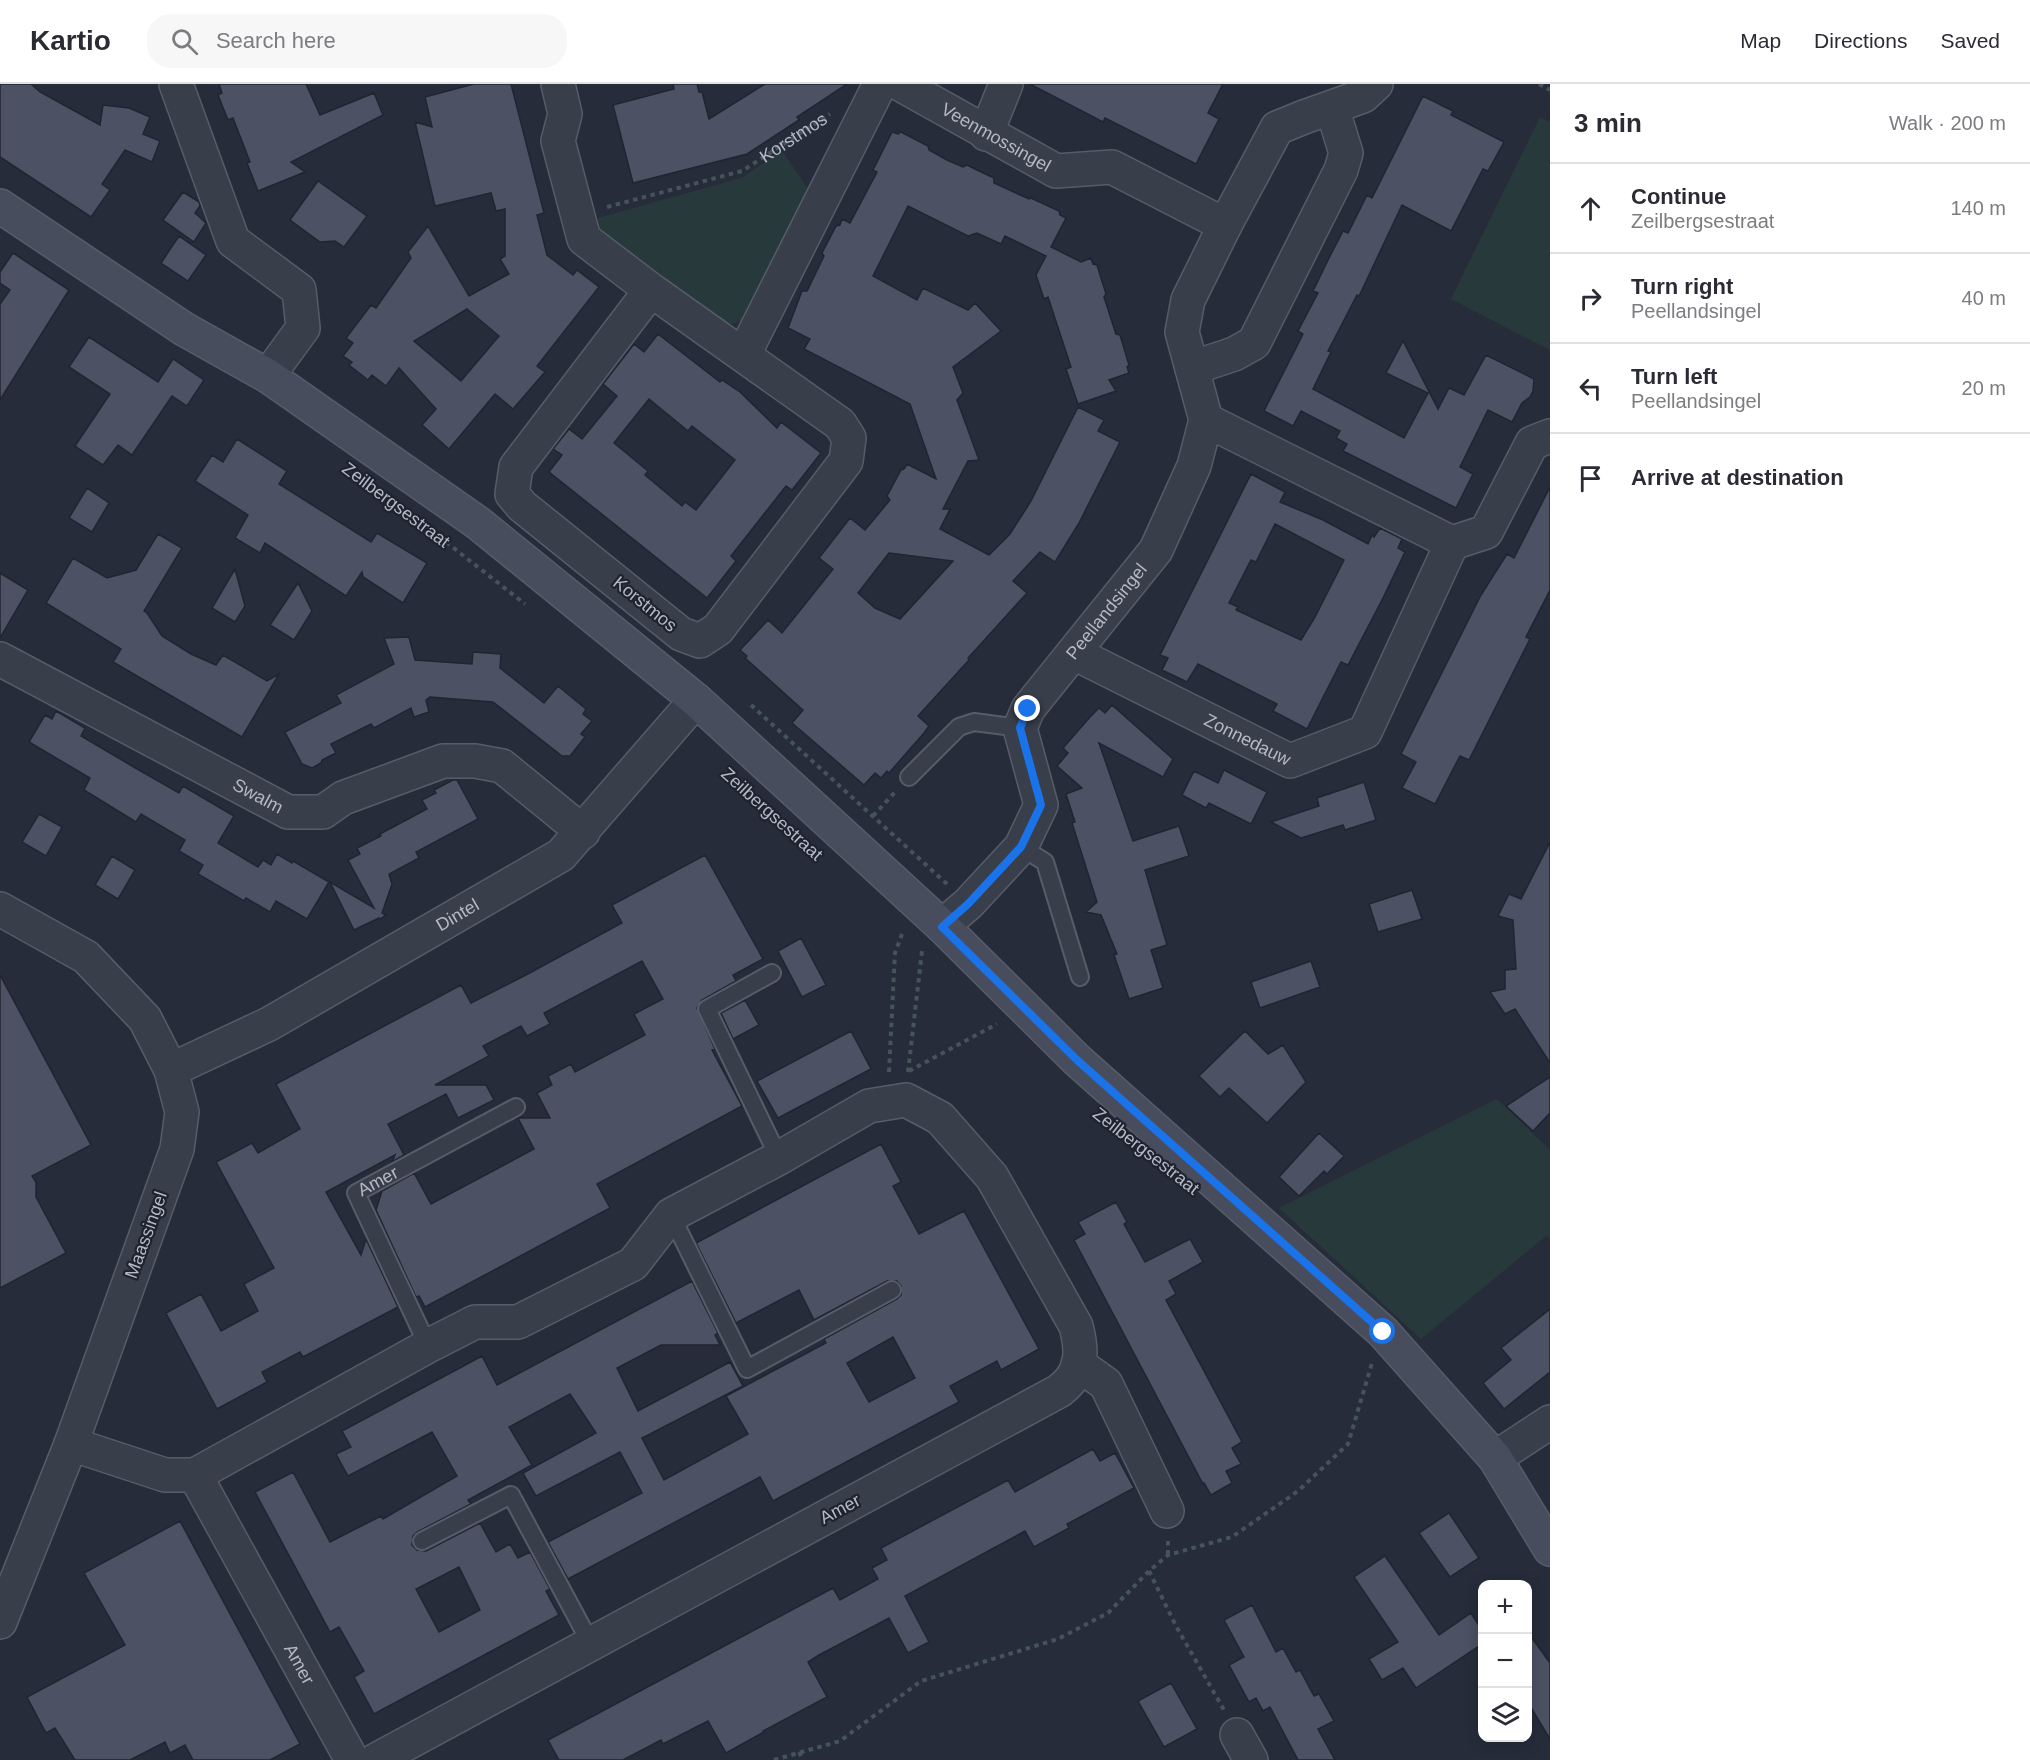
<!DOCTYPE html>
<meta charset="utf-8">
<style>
:root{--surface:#fff;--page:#f7f7f7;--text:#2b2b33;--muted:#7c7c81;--line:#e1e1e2}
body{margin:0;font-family:Arial,sans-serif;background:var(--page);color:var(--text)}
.controls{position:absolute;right:18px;bottom:18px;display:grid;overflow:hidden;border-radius:12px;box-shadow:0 3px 15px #0003}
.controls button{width:54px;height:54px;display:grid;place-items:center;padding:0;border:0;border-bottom:2px solid var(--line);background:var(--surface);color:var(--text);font:30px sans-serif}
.stop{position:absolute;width:18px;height:18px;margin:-14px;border:4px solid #1a73e8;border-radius:50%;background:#fff}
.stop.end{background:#1a73e8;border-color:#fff;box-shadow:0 2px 6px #0008}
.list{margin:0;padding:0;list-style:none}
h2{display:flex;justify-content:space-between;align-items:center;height:78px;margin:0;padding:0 24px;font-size:26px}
h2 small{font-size:20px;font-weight:400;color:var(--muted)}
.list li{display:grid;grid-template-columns:39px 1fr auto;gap:18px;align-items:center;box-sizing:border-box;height:90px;padding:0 24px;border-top:2px solid var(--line)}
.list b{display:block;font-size:22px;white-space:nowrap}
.list p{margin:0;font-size:20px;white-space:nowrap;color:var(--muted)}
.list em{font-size:20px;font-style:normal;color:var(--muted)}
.icon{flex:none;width:33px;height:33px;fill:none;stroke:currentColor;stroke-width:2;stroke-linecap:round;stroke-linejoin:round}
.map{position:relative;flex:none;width:1550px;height:1676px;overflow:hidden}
header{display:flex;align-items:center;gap:36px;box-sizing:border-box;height:84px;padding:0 30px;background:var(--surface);border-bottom:2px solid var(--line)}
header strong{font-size:28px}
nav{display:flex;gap:33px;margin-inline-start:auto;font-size:21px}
.search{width:420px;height:54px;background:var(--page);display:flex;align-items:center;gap:15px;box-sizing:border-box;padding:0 21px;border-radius:24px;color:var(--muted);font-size:22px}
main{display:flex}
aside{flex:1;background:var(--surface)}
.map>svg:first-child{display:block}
</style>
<header>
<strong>Kartio</strong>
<div class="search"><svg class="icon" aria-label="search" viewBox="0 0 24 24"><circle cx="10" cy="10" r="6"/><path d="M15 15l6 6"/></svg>Search here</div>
<nav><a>Map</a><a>Directions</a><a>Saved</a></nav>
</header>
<main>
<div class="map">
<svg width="1550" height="1676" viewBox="0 0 1550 1676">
<rect width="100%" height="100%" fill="#262c3a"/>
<path fill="#28393c" d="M 1540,33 L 1550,38 L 1550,266 L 1451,215 Z
M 782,67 L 809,106 L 745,236 L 719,244 L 595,147 L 598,134 L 741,94 Z
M 1497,1015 L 1550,1066 L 1550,1154 L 1546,1152 L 1421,1255 L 1279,1124 Z"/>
<path fill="#4c5263" stroke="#202532" stroke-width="1.5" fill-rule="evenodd" d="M 0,0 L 31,0 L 40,8 L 100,41 L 103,21 L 129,24 L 150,33 L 143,50 L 160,57 L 152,78 L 125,66 L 102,100 L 110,106 L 91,133 L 0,73 Z
M 219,0 L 306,0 L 320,31 L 374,9 L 383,31 L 291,78 L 305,88 L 258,107 L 247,79 L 250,78 L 233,34 L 228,36 L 218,11 L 222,9 Z
M 474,0 L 511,0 L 544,129 L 537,131 L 547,171 L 573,191 L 577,186 L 599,203 L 537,282 L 545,288 L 513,325 L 495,310 L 449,365 L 422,341 L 436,325 L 399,284 L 386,302 L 372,291 L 368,296 L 349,281 L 352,278 L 343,272 L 353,259 L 346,254 L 371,221 L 376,224 L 411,174 L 408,168 L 428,142 L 469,212 L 509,190 L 500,175 L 505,172 L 505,125 L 496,127 L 491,109 L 435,122 L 415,38 L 432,43 L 425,13 ZM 467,225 L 499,252 L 461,297 L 414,257 Z
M 673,0 L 697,0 L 699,8 L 702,8 L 709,35 L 765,0 L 847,0 L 797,33 L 799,36 L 747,70 L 633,99 L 613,21 L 674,5 Z
M 1030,0 L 1223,0 L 1208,29 L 1219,35 L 1196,80 L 1105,34 L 1103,38 Z
M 1423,12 L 1453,27 L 1451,31 L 1504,58 L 1488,87 L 1483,85 L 1451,147 L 1402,121 L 1361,208 L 1359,212 L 1357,211 L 1328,267 L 1331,268 L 1313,305 L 1404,354 L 1428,309 L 1386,289 L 1403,257 L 1438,325 L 1449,304 L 1464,311 L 1486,271 L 1534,295 L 1533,307 L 1530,313 L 1522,319 L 1512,338 L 1488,326 L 1460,383 L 1473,390 L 1456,424 L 1343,367 L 1347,360 L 1336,354 L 1340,347 L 1301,327 L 1293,342 L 1264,327 L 1303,250 L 1298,247 L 1318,209 L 1313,207 L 1330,172 L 1343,147 L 1348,149 L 1367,111 L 1372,114 Z
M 892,48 L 898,50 L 901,48 L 928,62 L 929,66 L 947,76 L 963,83 L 967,81 L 977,86 L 994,94 L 994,99 L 1029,115 L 1031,114 L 1059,127 L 1060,131 L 1066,134 L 1051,163 L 1081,178 L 1091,174 L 1093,180 L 1097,181 L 1106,210 L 1104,213 L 1116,250 L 1120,251 L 1129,281 L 1127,283 L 1129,289 L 1109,296 L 1116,307 L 1078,320 L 1066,285 L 1071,283 L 1048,213 L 1044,215 L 1036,191 L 1046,172 L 1005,152 L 1001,160 L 977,149 L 968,152 L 908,122 L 873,192 L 917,216 L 923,204 L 968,226 L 975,219 L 1001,247 L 953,283 L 963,309 L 957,316 L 979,376 L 968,377 L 943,425 L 950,425 L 940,445 L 989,471 L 1010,450 L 1031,417 L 1078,323 L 1104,336 L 1098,347 L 1120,358 L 1079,439 L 1055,478 L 1040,468 L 1013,497 L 1027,509 L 968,574 L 969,576 L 918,632 L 929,642 L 924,649 L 889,689 L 887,687 L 881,694 L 875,689 L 864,701 L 792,639 L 803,626 L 745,574 L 747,572 L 740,566 L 768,536 L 782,549 L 833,485 L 819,474 L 850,434 L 865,446 L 890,416 L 887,412 L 901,386 L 904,385 L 907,380 L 936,395 L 910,320 L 804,265 L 810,255 L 788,244 L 802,207 L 807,207 L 824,172 L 822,169 L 836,142 L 840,141 L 842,135 L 850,139 L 877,88 L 873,86 ZM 889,469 L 953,477 L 900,535 L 875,524 L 858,509 Z
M 318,97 L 367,132 L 344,163 L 335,157 L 320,158 L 290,136 Z
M 183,108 L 199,118 L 200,122 L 195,129 L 206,139 L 194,158 L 163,136 Z
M 179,152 L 206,171 L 188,197 L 161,179 Z
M 13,169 L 69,206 L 0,316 L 0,220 L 10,206 L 0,199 L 0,188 Z
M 658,250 L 720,298 L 722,296 L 740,308 L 777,344 L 781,338 L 821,369 L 792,406 L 786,402 L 731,472 L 736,477 L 707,514 L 549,388 L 562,371 L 553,365 L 569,345 L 582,355 L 617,312 L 603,300 L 634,260 L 644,268 ZM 649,315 L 688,347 L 692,342 L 735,376 L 696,426 L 685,418 L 682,422 L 645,391 L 648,387 L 614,359 Z
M 89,253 L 158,298 L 173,275 L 204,296 L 187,322 L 172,312 L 132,371 L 118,361 L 103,381 L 75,362 L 110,310 L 69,283 Z
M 237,355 L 287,387 L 279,400 L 371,458 L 377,449 L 427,479 L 403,519 L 363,493 L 362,488 L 346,512 L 265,459 L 260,469 L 235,454 L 248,431 L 195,397 L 212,371 L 223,378 Z
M 1251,390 L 1285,408 L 1280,418 L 1323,436 L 1368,460 L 1372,451 L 1374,453 L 1380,444 L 1402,455 L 1398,464 L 1405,468 L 1383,514 L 1348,581 L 1341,578 L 1307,645 L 1273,627 L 1277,620 L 1198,580 L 1187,598 L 1162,586 L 1168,574 L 1160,571 ZM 1275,440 L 1344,476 L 1314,535 L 1301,556 L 1236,526 L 1238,523 L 1229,519 L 1251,476 L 1256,478 Z
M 1550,403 L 1550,506 L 1526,553 L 1530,555 L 1469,676 L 1460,672 L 1435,720 L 1402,704 L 1416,678 L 1401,670 L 1481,511 L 1507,470 L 1514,474 Z
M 87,404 L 109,419 L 92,448 L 69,434 Z
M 158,450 L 182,464 L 144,527 L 147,529 L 162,552 L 191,570 L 216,581 L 223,571 L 267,597 L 279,590 L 242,653 L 113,578 L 121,565 L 46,519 L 73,474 L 107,494 L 136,486 Z
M 235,485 L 245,522 L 235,538 L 212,524 Z
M 0,489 L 28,506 L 0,554 Z
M 298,499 L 312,527 L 294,556 L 270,541 Z
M 409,553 L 415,576 L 472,580 L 473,568 L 501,570 L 500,584 L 544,619 L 558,602 L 586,625 L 583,630 L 592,637 L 581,650 L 585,653 L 570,672 L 562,672 L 493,618 L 430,613 L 426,616 L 429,628 L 414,633 L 411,624 L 374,644 L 371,640 L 331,660 L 336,669 L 322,676 L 321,679 L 312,684 L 302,680 L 285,648 L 341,619 L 336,611 L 394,580 L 384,554 Z
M 1112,621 L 1173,675 L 1163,693 L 1099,659 L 1133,757 L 1179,742 L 1189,772 L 1145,786 L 1167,861 L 1151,866 L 1163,904 L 1129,915 L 1114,871 L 1117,870 L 1101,831 L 1086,828 L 1097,818 L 1072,739 L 1075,738 L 1066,710 L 1082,704 L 1057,682 L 1068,669 L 1063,664 L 1090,633 L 1099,624 L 1105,629 Z
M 56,627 L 85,644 L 81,652 L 132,682 L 179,709 L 183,702 L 234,732 L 218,759 L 258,783 L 263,776 L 271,781 L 277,770 L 292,779 L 293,777 L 329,798 L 307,835 L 276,817 L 270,828 L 246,814 L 244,817 L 198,790 L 203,781 L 179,767 L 185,756 L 141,730 L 136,738 L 84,706 L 90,694 L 29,658 L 45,631 L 52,635 Z
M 1224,686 L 1267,708 L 1251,740 L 1209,719 L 1206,724 L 1182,711 L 1194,687 L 1218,699 Z
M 453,696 L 457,696 L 478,735 L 416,768 L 419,774 L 389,790 L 392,800 L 382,829 L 386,831 L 380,835 L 379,834 L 354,846 L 330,798 L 374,824 L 348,776 L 360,770 L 357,764 L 381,752 L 380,750 L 427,725 L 422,716 L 436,709 L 434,706 Z
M 1364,698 L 1376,736 L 1345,746 L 1343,741 L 1301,754 L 1271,738 L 1319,722 L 1317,714 Z
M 39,730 L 62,743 L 46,772 L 22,758 Z
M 1550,758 L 1550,979 L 1515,925 L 1505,930 L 1490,908 L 1505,905 L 1505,886 L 1516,885 L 1513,836 L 1498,832 L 1509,810 L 1521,815 Z
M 705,771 L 763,875 L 733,891 L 736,897 L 702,916 L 697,924 L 715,965 L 712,966 L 742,1022 L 597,1100 L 610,1124 L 425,1223 L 419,1212 L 416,1213 L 376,1126 L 382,1107 L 414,1089 L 431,1120 L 534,1065 L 518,1034 L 550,1034 L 537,1009 L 552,1001 L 548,992 L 571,980 L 575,988 L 645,951 L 634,930 L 663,915 L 642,877 L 544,929 L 550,940 L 527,952 L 521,942 L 483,962 L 489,972 L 435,1001 L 486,1001 L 494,1016 L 458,1034 L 446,1010 L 388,1040 L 404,1071 L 392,1078 L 395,1071 L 326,1108 L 361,1171 L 366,1155 L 398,1223 L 303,1273 L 300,1268 L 262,1288 L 267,1298 L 217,1325 L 166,1229 L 201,1210 L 221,1247 L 258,1227 L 244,1200 L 274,1184 L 216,1078 L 252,1059 L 258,1069 L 300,1045 L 276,1000 L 461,901 L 471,919 L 524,892 L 622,839 L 612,821 Z
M 112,772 L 135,786 L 118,815 L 95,801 Z
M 1412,806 L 1422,835 L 1378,848 L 1369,820 Z
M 801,854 L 826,901 L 802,913 L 778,867 Z
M 1311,877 L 1320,903 L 1260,924 L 1251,898 Z
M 0,891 L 91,1061 L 32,1092 L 36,1098 L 36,1113 L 66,1169 L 0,1204 Z
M 745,916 L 759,941 L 733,955 L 721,929 Z
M 851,947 L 871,985 L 778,1034 L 757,997 Z
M 1245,947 L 1268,970 L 1283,961 L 1306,998 L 1267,1039 L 1229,1004 L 1220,1013 L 1199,992 Z
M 1550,993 L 1550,1029 L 1533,1047 L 1506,1022 Z
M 1319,1049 L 1344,1072 L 1327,1090 L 1324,1087 L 1299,1112 L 1279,1093 Z
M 881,1060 L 901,1098 L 893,1102 L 919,1150 L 964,1127 L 1039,1265 L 1001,1286 L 997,1277 L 950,1302 L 959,1318 L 773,1417 L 760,1393 L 568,1495 L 548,1458 L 642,1409 L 620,1368 L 536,1412 L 523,1389 L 596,1349 L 570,1310 L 509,1343 L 532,1381 L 468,1416 L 471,1420 L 417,1448 L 413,1452 L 412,1461 L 417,1466 L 426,1467 L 480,1439 L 496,1468 L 510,1460 L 518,1474 L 530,1468 L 550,1505 L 546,1507 L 559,1531 L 374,1630 L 354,1593 L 364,1587 L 339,1543 L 330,1548 L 255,1408 L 293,1388 L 330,1458 L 381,1432 L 383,1435 L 457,1392 L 432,1348 L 348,1392 L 336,1370 L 351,1363 L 342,1347 L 482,1272 L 497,1301 L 692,1197 L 718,1249 L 715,1251 L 720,1261 L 661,1261 L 617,1284 L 638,1327 L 730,1278 L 743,1302 L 642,1354 L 664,1396 L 748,1350 L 726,1312 L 826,1259 L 824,1255 L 897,1215 L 901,1211 L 901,1202 L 897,1197 L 887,1197 L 814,1236 L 799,1206 L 736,1239 L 696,1159 ZM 893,1253 L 915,1294 L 869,1318 L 847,1279 ZM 459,1483 L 480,1526 L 439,1548 L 416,1505 Z
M 1116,1118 L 1127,1138 L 1124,1140 L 1145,1178 L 1190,1155 L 1203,1178 L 1169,1197 L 1176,1210 L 1166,1216 L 1242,1358 L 1232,1364 L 1241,1380 L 1226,1387 L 1232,1399 L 1211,1411 L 1204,1399 L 1203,1400 L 1074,1156 L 1085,1150 L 1078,1138 Z
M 1550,1225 L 1550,1288 L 1504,1325 L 1483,1299 L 1511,1276 L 1501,1264 Z
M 1093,1365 L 1100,1377 L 1115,1369 L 1134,1404 L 1067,1440 L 1069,1444 L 1034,1463 L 1025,1447 L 905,1512 L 929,1558 L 908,1569 L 889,1534 L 819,1571 L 808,1578 L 827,1613 L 763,1647 L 764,1648 L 726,1669 L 708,1637 L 663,1660 L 661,1656 L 623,1676 L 559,1676 L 548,1656 L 833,1504 L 840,1516 L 878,1495 L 872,1484 L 887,1476 L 881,1464 L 1008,1396 L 1015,1408 Z
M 1449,1429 L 1479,1474 L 1450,1493 L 1419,1449 Z
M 180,1437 L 300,1660 L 270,1676 L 193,1676 L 185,1661 L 170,1669 L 165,1658 L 130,1676 L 75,1676 L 55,1644 L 46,1649 L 27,1613 L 125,1561 L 84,1489 Z
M 1385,1472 L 1439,1551 L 1471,1529 L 1482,1546 L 1482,1560 L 1416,1604 L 1403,1584 L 1382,1596 L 1369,1575 L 1398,1558 L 1354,1493 Z
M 1252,1521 L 1276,1568 L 1283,1564 L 1296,1588 L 1300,1586 L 1314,1612 L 1319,1610 L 1334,1637 L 1318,1645 L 1335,1676 L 1298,1676 L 1270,1623 L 1263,1627 L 1256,1614 L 1249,1618 L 1229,1581 L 1244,1573 L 1224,1536 Z
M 1527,1547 L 1550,1579 L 1550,1655 L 1527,1617 Z
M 1171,1599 L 1197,1645 L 1164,1663 L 1138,1617 Z"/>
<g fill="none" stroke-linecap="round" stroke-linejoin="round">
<g stroke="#575c69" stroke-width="20">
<g id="lane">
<path d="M 909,693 L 959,643 L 974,638 L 1020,644"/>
<path d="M 1021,763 L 1045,778 L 1080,893"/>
<path d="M 772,889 L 707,925 L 779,1074"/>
<path d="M 671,1131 L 747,1285 L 892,1206"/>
<path id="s2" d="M 428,1262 L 356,1109 L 516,1023"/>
<path d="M 422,1457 L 511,1411 L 591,1560"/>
</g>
</g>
<g stroke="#575c69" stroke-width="36">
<g id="street">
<path d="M 176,0 L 233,157 L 299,206 L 303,244 L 268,292"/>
<path d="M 558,0 L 565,30 L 558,57 L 584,155 L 651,206 L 840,340 L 849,354 L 846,377 L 718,545 L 700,557 L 681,550 L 522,422 L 512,410 L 516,383 L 651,206"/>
<path id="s3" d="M 900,0 L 1056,87 L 1112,83 L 1225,141"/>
<path d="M 986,50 L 1006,0"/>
<path d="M 744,270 L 880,0"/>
<path d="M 1192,284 L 1234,270 L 1254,259 L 1341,86 L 1346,69 L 1332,24"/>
<path d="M 1206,336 L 1452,459 L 1486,448 L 1532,359 L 1550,352"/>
<path id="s4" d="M 1074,569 L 1290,677 L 1365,648 L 1452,459"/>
<path id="s5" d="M 0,575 L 288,728 L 323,728 L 343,714 L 443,677 L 475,677 L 502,682 L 583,748"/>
<path d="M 0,825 L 86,873 L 145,935 L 171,986 L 182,1028 L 177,1065 L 71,1360 L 0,1538"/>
<path id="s6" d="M 942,842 L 968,820 L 1021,763 L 1041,721 L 1020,644 L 1028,625 L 1156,466 L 1194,382 L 1206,336 L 1182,248 L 1188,216 L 1225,141 L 1277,44 L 1304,33 L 1363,12 L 1376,0"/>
<path id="s7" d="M 171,986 L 269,940 L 561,771 L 696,616"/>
<path d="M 1078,1280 L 1106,1300 L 1167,1427"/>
<path d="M 71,1360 L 165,1391 L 195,1391 L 428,1262 L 475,1238 L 518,1238 L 633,1180 L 671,1131 L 779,1074 L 869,1022 L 906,1016 L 940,1034 L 992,1093 L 1076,1242 C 1083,1269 1083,1289 1059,1307 L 376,1676"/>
<path d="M 1495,1374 L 1550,1338"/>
<path id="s8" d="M 195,1391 L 352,1676"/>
<path d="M 1237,1651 L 1251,1676"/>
</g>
</g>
<g stroke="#575c69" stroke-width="36">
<path id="secondary" d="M 0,122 L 184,245 L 268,292 L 478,439 L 696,616 L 942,842 L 1077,976 L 1383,1248 L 1495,1374 L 1550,1465"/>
</g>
<g stroke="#455459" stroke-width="4" stroke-dasharray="4.5 4.5" stroke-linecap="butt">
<path d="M 1539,0 L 1550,6"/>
<path id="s1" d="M 607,123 L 742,87 L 830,30"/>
<path d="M 432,447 L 525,520"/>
<path d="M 751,621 L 947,800"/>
<path d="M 873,732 L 895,708"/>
<path d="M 909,987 L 997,940"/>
<path d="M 889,988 L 895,869 L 902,850"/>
<path d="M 908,988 L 922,867 L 924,865"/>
<path d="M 1168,1457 L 1168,1471"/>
<path d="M 1149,1487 L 1176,1542 L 1224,1626"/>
<path d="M 799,1668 L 803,1676"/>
<path d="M 774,1676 L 840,1657 L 921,1597 L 1058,1555 L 1108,1529 L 1149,1487 L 1168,1471 L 1232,1453 L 1298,1407 L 1348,1360 L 1372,1279"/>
</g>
<use href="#lane" stroke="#393e4b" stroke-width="16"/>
<use href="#street" stroke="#393e4b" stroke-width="33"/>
<use href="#secondary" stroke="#484d5d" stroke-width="33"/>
</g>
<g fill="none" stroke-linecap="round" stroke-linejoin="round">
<path stroke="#1a73e8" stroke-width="8" d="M 1028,625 L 1020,644 L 1041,721 L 1021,763 L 968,820 L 942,843 L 1077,976 L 1383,1248"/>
</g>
<g text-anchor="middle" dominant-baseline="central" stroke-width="4.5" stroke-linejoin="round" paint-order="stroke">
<g font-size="18" fill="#b5b9c6" stroke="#1e2330">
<text stroke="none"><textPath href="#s1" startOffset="201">Korstmos</textPath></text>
<text stroke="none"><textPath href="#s3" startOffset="110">Veenmossingel</textPath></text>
<text transform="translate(396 421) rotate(37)">Zeilbergsestraat</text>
<text transform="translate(645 520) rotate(39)">Korstmos</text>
<text stroke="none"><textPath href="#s6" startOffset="384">Peellandsingel</textPath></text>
<text stroke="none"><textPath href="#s4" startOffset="194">Zonnedauw</textPath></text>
<text stroke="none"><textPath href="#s5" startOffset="292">Swalm</textPath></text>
<text transform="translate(772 730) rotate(42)">Zeilbergsestraat</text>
<text stroke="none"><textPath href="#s7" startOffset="326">Dintel</textPath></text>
<text transform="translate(1146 1067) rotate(38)">Zeilbergsestraat</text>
<text stroke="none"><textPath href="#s2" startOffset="194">Amer</textPath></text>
<text transform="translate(146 1151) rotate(-70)">Maassingel</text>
<text transform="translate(840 1425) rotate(-28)">Amer</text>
<text stroke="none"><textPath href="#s8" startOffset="216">Amer</textPath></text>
</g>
</g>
</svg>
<div class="controls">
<button>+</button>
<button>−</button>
<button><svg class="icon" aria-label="layers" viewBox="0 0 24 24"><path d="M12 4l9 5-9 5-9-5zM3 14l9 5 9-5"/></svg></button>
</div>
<div class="stop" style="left:1383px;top:1248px"></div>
<div class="stop end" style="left:1028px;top:625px"></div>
</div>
<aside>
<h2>3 min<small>Walk · 200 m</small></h2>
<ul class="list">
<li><svg class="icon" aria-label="ahead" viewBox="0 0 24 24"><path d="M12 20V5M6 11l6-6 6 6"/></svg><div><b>Continue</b><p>Zeilbergsestraat</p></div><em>140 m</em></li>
<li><svg class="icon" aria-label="right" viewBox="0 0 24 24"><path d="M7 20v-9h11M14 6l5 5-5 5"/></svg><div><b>Turn right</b><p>Peellandsingel</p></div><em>40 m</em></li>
<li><svg class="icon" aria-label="left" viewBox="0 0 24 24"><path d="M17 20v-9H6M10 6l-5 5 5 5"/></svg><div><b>Turn left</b><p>Peellandsingel</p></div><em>20 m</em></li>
<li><svg class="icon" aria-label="arrive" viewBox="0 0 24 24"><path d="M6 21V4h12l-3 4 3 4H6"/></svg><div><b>Arrive at destination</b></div></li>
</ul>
</aside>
</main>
